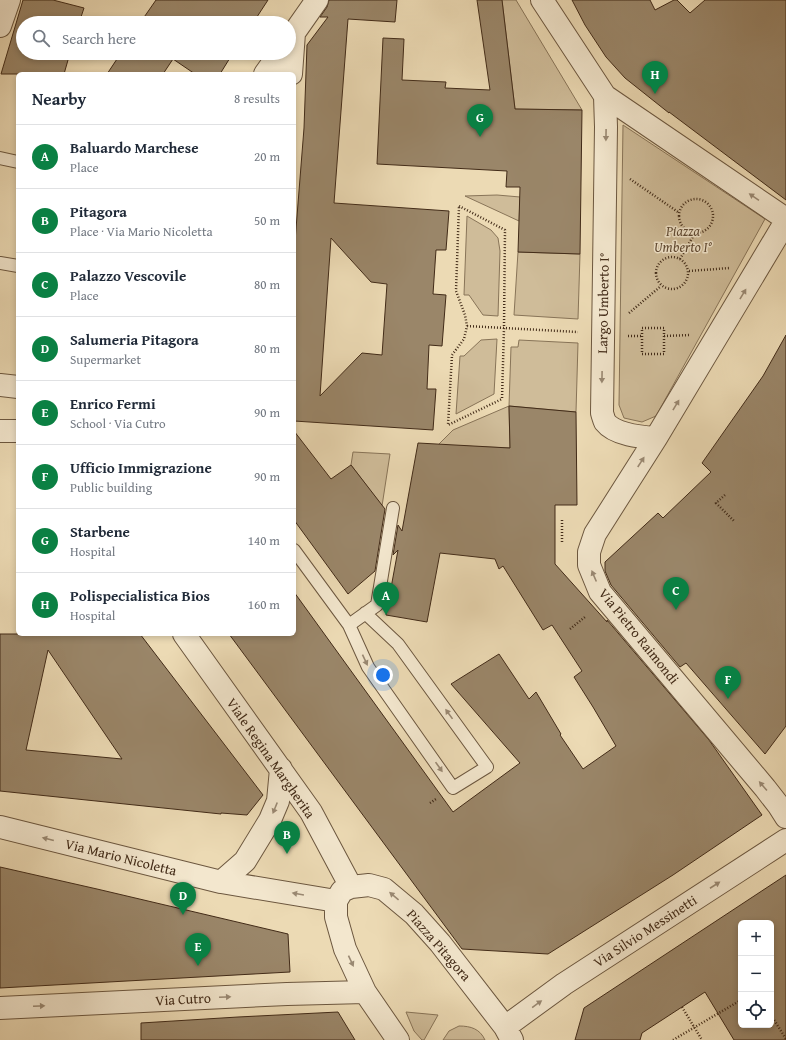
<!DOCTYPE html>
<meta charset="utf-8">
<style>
:root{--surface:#fff;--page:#f2f2f3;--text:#1f2937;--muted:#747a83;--line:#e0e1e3;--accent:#0b8043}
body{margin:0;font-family:"Gentium Book Plus",serif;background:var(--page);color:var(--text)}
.controls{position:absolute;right:12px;bottom:12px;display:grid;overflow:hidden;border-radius:6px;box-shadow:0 2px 6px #0003}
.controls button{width:36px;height:36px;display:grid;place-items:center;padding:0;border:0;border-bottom:1px solid var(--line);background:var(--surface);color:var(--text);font:20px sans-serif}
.you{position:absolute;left:383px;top:675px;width:14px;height:14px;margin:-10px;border:3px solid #fff;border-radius:50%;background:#1a73e8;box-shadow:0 0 0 6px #1a73e833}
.badge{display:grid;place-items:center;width:26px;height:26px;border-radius:50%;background:var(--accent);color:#fff;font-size:13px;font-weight:700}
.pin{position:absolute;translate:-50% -33px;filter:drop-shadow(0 1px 2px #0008)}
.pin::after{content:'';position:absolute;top:21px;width:14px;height:12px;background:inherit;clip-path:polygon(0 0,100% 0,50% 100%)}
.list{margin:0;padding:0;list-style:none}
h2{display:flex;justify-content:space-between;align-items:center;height:52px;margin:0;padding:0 16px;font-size:17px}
h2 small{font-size:13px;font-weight:400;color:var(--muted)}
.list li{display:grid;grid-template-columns:26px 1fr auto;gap:12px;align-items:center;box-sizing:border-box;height:64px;padding:0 16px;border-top:1px solid var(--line)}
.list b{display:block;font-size:15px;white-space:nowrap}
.list p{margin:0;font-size:13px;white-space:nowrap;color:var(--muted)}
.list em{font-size:13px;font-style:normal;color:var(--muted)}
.icon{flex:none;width:22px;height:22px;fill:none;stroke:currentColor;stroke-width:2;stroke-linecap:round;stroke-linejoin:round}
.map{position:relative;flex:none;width:786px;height:1040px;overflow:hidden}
.search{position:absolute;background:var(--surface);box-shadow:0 2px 6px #0003;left:16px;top:16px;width:280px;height:44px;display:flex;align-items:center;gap:10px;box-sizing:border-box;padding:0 14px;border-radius:22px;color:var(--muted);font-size:15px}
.panel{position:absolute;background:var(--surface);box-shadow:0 2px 6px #0003;left:16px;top:72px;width:280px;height:564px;border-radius:6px}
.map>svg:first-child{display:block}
</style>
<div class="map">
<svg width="786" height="1040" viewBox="0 0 786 1040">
<rect width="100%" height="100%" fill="#ecdab4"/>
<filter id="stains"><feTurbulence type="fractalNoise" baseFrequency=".005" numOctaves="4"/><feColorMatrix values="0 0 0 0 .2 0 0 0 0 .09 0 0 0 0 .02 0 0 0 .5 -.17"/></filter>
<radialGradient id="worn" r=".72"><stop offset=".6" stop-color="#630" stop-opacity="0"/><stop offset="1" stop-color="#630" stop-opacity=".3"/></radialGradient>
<path fill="#cfbc99" stroke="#887458" d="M 502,0 L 516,0 L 582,110 L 515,109 Z
M 623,125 L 765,219 L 656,416 L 642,422 L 624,418 L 619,405 Z
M 497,195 L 520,197 L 519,221 L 465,196 Z
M 467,216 L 491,230 L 498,238 L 500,251 L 498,316 L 483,315 L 469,295 L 464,295 Z
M 518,252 L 580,254 L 578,319 L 514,315 Z
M 497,339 L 494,394 L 456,414 L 460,356 L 464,356 L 481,340 Z
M 519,340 L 578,343 L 576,412 L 509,406 L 510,448 L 438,445 L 453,430 L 509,406 L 511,347 L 518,347 Z
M 353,452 L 390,454 L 382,506 L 351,465 Z
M 406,1012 L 438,1015 L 424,1040 L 422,1040 L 414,1031 Z
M 459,1026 C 471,1026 480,1029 485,1040 L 443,1040 L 449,1031 Z"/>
<path fill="#9a8669" stroke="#422b18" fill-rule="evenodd" d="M 23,0 L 53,0 L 84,8 L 79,23 L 23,23 L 23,53 L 70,53 L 64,74 L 1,74 Z
M 156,0 L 268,0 L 253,23 L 140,23 Z
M 329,0 L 397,0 L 395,22 L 348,19 L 334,203 L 449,211 L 446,250 L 436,250 L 433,294 L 446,295 L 442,346 L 429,345 L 427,389 L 436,389 L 433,430 L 294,421 L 294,254 L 304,128 L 307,45 L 328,17 L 320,17 L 327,7 ZM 331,238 L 371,282 L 387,284 L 382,355 L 362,353 L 320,396 Z
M 477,0 L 502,0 L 515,109 L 582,110 L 580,254 L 518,252 L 519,221 L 520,187 L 506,187 L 507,171 L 377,164 L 383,38 L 404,39 L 402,80 L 446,82 L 445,88 L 490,90 Z
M 572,0 L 650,0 L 655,10 L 674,0 L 677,0 L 690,13 L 705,0 L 786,0 L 786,200 L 669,112 L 669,113 L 625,78 L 606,57 L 585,25 Z
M 121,53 L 233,53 L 220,74 L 195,74 L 173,59 L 163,74 L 107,74 Z
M 786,335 L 786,726 L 765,754 L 686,663 L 680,667 L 611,585 L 605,571 L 605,562 L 658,513 L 663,518 L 711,472 L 702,463 L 763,376 Z
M 509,406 L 576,412 L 577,505 L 555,505 L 555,564 L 607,622 L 607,620 L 709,740 L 762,815 L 673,875 L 548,954 L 462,949 L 229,634 L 294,634 L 294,592 L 453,812 L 520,763 L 451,684 L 499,654 L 529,699 L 536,692 L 561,734 L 560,735 L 583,769 L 616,746 L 593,707 L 574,677 L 582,671 L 552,625 L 543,630 L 503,566 L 499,569 L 495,559 L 440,553 L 427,622 L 386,615 L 398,550 L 393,555 L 398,525 L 402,531 L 418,443 L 510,448 Z
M 294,431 L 331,479 L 351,465 L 385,509 L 375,571 L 348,594 L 294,520 Z
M 0,634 L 140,634 L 263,795 L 247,815 L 221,813 L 221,814 L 0,791 ZM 48,650 L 122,759 L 26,750 Z
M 0,867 L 97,889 L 288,934 L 290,972 L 0,988 Z
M 786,875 L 786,1040 L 734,1040 L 705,992 L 642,1033 L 640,1040 L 575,1040 L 584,1008 ZM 741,923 L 771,923 L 771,1025 L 741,1025 Z
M 338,1012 L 355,1040 L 141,1040 L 141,1023 L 238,1017 Z"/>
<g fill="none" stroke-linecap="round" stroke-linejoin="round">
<g stroke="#6c573f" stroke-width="14">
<path id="service" d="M 0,158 L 18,162
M 0,263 L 18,266
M 294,550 L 349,625 L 368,667 L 453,788 L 487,767 L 398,644 L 365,613
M 349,625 L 377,605 L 393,508"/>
</g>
<g stroke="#6c573f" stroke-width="24">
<path id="minor" d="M 542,0 L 605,96 L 786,219
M 0,26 L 9,0
M 289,40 L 317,0
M 265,74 L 280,53
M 291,74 L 294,33
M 605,96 L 606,127 L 602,413 C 603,416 604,420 605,422 C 615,435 641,437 656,438
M 786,221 L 656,438 L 595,534 L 589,552 L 589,565 L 600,592 L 765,788 L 779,806 L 786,817
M 0,385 L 18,387
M 0,431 L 18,431
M 184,634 L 311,812 L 351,887
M 0,827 L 221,882 L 336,901
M 221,882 L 245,861 L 270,820 L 278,801 L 281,769
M 0,1008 L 287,994 L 365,992
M 505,1027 L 564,984 L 786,840
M 398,1040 L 365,992 L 345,949 L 336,917 L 336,901 L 342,891 L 351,887 L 369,885 L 384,889 L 414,914 L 440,943 L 505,1027 L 512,1040"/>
</g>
<path stroke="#422b18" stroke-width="2.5" stroke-dasharray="1 2" stroke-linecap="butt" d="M 630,179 L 678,212
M679 216a17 17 0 1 1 34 0a17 17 0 1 1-34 0Z
M 459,206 L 505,230 L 504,328 L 502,399 L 448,425 L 452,355 L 464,339 L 467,326 L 465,315 L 456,291 Z
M656 273a16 16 0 1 1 32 0a16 16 0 1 1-32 0Z
M 680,259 L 695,233
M 689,271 L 730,268
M 629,313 L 661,286
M 467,326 L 578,332
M 642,328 L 664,328 L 664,354 L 642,354 Z
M 628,336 L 642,336
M 664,336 L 690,335
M 725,495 L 716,503 L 734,521
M 562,520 L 562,544
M 570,629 L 585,617
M 430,803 L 436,799
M 682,1007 L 702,1040
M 771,1015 L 786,1039
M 673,1040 L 741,1000"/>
<use href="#service" stroke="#f3e7ce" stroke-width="12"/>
<use href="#minor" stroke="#f3e7ce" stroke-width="22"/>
</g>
<defs><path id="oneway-solid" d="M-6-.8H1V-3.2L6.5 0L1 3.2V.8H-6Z"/></defs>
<g fill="#9a8973">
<use href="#oneway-solid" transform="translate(606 135) rotate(91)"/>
<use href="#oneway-solid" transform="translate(754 197) rotate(-146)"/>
<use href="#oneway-solid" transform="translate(743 294) rotate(-59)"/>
<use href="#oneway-solid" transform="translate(602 377) rotate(91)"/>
<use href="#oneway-solid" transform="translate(676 405) rotate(-59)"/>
<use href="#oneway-solid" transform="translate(641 462) rotate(-57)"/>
<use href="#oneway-solid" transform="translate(594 576) rotate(-113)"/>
<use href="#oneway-solid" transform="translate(365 660) rotate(65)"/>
<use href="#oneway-solid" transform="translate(449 714) rotate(-126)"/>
<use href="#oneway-solid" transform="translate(439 767) rotate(55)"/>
<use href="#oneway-solid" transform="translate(763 786) rotate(-131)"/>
<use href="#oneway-solid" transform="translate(275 808) rotate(112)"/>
<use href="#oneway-solid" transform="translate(48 839) rotate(-166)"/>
<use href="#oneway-solid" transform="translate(715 885) rotate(-33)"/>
<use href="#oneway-solid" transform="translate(298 894) rotate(-170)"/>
<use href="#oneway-solid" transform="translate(394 896) rotate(-140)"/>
<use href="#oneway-solid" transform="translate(351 961) rotate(65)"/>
<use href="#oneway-solid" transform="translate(225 997) rotate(-3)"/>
<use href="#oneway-solid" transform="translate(537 1004) rotate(-36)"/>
<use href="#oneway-solid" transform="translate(39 1006) rotate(-3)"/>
</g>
<g text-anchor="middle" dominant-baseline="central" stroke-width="3" stroke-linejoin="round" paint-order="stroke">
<g font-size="14" font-style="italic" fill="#5e4832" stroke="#f3e7ce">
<text x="683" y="231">Piazza<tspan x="683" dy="16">Umberto I°</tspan></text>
</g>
<g font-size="14" fill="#422b18" stroke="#f3e7ce">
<text transform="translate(603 303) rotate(-89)">Largo Umberto I°</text>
<text transform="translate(639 636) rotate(51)">Via Pietro Raimondi</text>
<text transform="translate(271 758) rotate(55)">Viale Regina Margherita</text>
<text transform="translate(121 857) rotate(14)">Via Mario Nicoletta</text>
<text transform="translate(645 931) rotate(-33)">Via Silvio Messinetti</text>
<text transform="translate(439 945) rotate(49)">Piazza Pitagora</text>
<text transform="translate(183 999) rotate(-3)">Via Cutro</text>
</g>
</g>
<rect width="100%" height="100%" filter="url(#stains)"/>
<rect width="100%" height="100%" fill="url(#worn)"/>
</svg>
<div class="controls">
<button>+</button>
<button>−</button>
<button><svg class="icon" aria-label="locate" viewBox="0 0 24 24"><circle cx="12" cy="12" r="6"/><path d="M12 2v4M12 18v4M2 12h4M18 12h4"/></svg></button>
</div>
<div class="you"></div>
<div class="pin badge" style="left:386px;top:615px">A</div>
<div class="pin badge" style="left:287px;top:854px">B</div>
<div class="pin badge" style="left:676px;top:610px">C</div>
<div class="pin badge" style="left:183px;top:915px">D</div>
<div class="pin badge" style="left:198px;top:966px">E</div>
<div class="pin badge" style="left:728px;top:699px">F</div>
<div class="pin badge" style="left:480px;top:137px">G</div>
<div class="pin badge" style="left:655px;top:94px">H</div>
<div class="search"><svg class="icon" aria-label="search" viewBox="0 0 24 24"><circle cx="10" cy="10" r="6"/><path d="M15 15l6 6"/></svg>Search here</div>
<section class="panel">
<h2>Nearby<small>8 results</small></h2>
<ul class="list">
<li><span class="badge">A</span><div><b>Baluardo Marchese</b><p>Place</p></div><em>20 m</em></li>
<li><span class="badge">B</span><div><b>Pitagora</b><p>Place · Via Mario Nicoletta</p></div><em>50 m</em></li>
<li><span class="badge">C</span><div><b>Palazzo Vescovile</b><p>Place</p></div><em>80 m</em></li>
<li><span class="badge">D</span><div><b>Salumeria Pitagora</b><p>Supermarket</p></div><em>80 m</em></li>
<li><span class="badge">E</span><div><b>Enrico Fermi</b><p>School · Via Cutro</p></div><em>90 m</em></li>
<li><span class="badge">F</span><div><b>Ufficio Immigrazione</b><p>Public building</p></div><em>90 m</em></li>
<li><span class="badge">G</span><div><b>Starbene</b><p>Hospital</p></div><em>140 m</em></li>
<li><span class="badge">H</span><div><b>Polispecialistica Bios</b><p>Hospital</p></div><em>160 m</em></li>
</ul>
</section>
</div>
